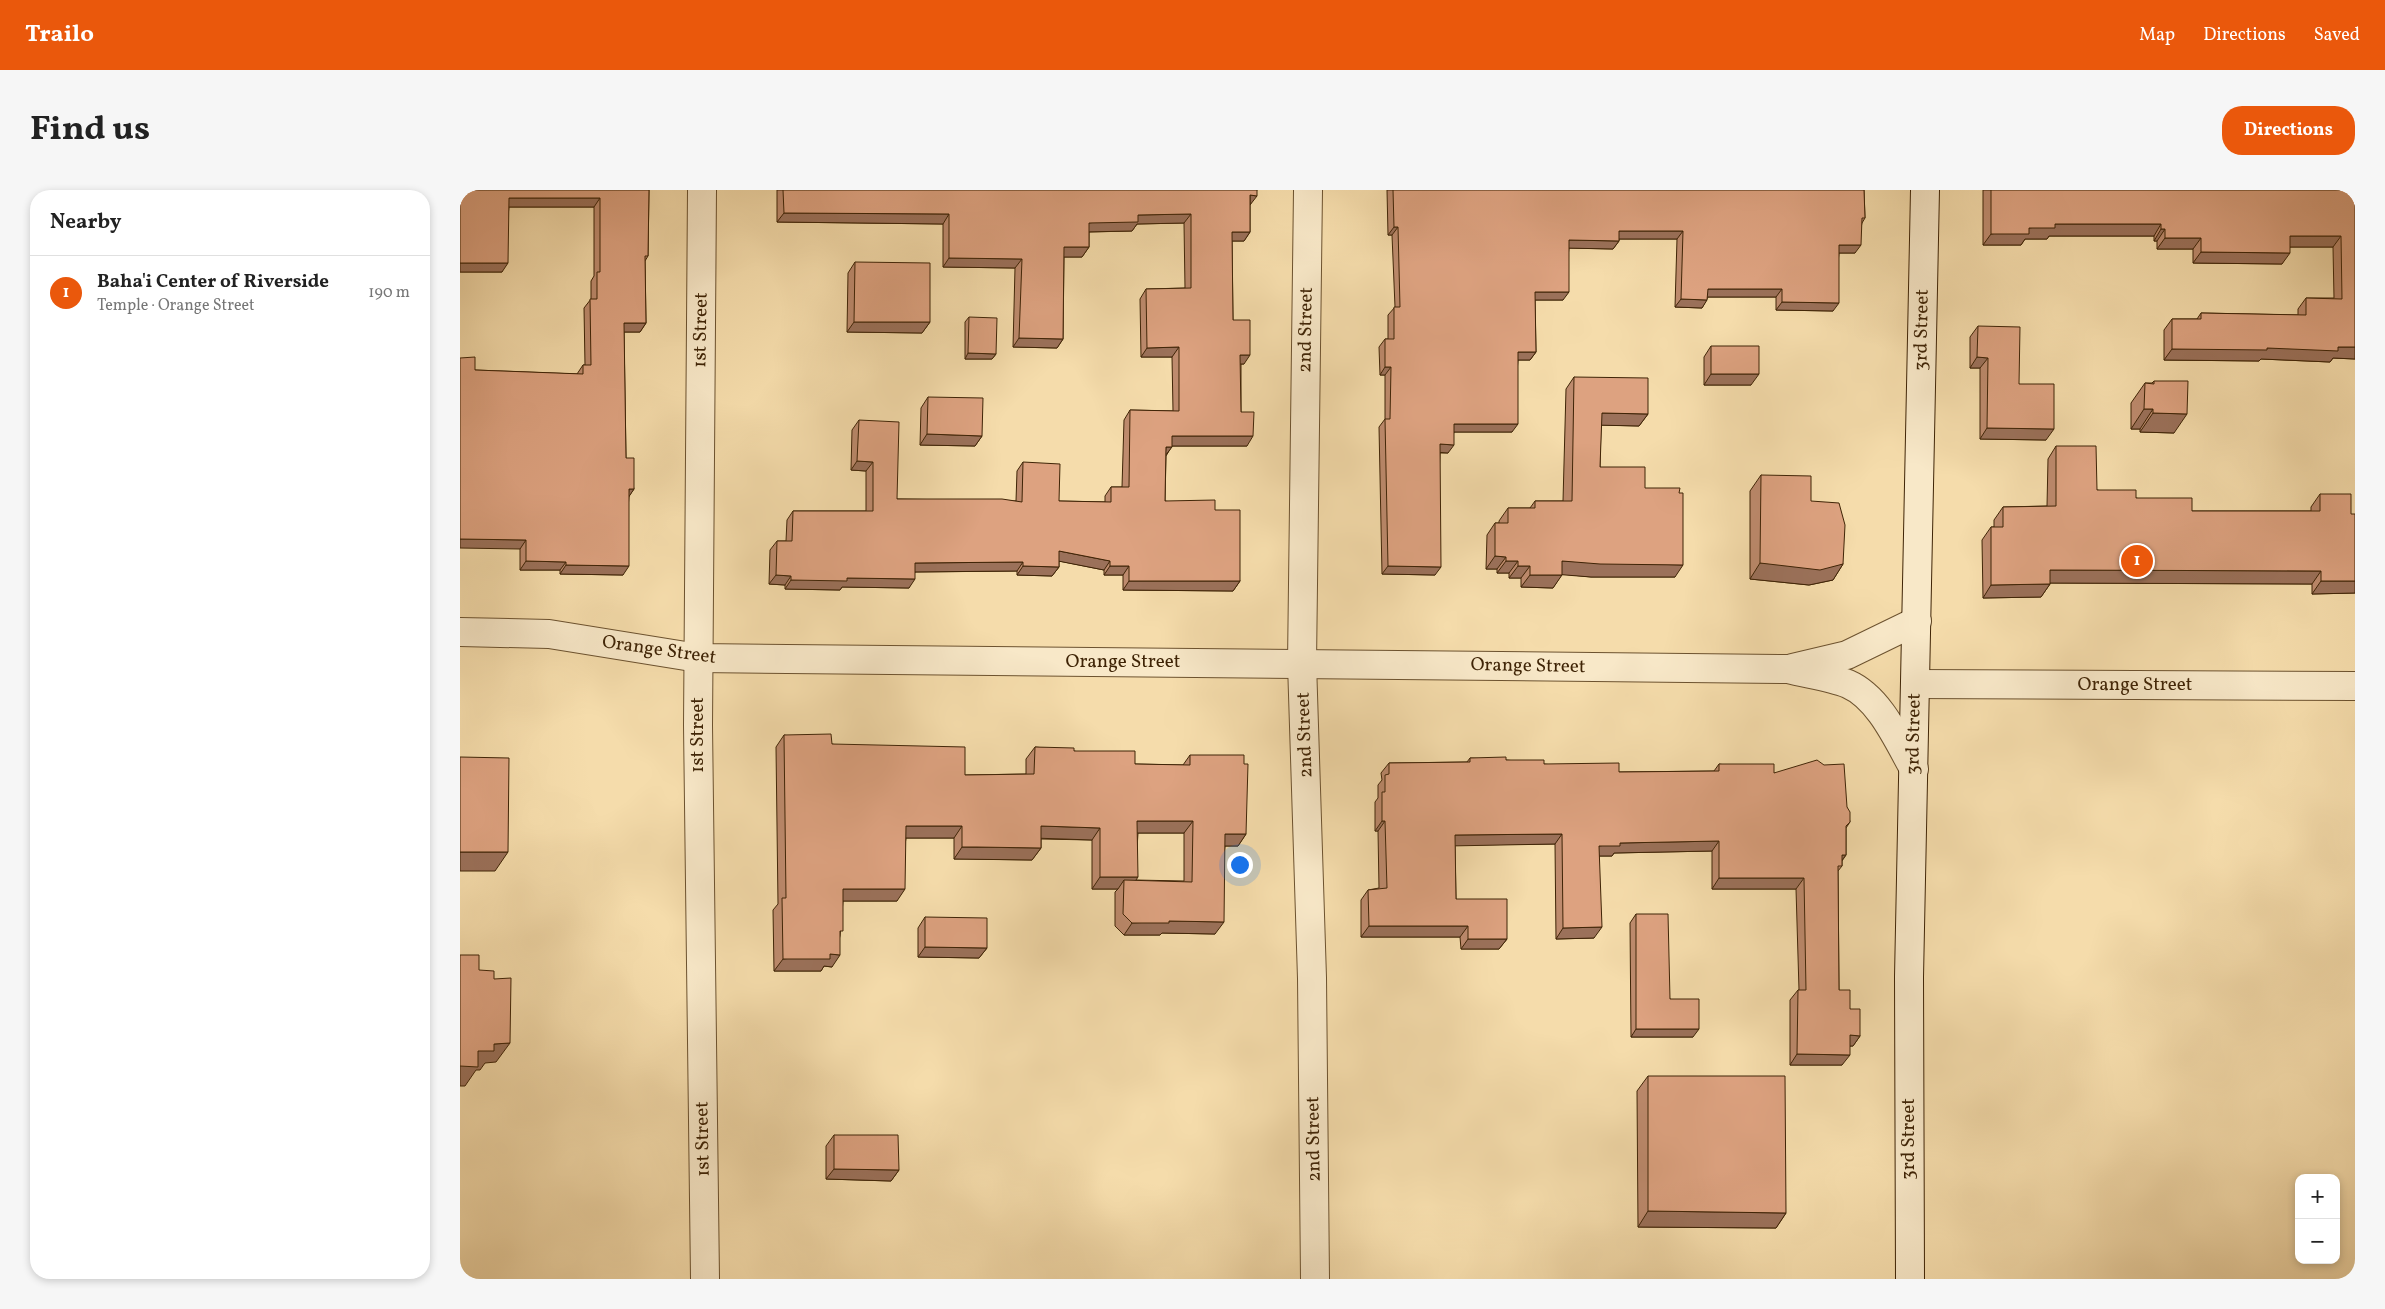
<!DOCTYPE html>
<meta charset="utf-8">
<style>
:root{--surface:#fff;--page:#f6f6f6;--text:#222;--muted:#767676;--line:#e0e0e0;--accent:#ea580c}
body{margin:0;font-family:Vollkorn,serif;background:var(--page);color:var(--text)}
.controls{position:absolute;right:15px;bottom:15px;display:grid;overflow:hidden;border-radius:10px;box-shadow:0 2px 8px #0003}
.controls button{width:45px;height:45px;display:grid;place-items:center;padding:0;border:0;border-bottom:1px solid var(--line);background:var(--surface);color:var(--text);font:25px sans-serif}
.you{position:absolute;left:779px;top:674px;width:18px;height:18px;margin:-12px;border:4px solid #fff;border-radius:50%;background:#1a73e8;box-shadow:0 0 0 8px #1a73e833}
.badge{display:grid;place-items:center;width:32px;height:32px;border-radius:50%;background:var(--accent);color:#fff;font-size:16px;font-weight:700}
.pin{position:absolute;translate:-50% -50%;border:2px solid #fff;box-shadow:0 1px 5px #0006}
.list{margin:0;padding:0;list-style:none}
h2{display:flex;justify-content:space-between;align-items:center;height:65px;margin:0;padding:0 20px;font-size:21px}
h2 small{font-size:16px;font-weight:400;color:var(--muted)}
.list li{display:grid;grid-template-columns:32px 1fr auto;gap:15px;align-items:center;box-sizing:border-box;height:75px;padding:0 20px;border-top:1px solid var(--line)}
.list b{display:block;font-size:19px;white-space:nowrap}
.list p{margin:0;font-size:16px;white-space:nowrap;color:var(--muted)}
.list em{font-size:16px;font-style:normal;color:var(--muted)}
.map{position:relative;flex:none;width:1895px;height:1089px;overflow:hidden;border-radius:20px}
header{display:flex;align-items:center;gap:30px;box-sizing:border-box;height:70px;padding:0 25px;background:var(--accent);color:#fff}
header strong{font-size:24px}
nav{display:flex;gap:28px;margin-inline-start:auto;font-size:18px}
.intro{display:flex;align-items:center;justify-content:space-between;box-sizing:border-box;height:120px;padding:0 30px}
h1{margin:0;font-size:35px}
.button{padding:12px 22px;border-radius:20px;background:var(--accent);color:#fff;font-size:18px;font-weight:700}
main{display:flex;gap:30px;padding:0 30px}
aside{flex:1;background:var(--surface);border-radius:20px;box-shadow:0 2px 8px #0003}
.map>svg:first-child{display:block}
</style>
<header>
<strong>Trailo</strong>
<nav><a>Map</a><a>Directions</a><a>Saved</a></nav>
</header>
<div class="intro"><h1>Find us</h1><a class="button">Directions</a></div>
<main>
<aside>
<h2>Nearby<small></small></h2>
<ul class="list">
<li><span class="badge">1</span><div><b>Baha'i Center of Riverside</b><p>Temple · Orange Street</p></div><em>190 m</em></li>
</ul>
</aside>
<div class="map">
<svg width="1895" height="1089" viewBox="0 0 1895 1089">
<rect width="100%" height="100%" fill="#f5dcab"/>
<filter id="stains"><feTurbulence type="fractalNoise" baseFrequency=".004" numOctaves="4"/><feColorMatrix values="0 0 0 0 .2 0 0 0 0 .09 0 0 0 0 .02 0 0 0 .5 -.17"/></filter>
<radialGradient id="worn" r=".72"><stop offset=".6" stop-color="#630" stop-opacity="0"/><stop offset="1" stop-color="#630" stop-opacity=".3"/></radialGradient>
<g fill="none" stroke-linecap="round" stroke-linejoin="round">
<g stroke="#6c522f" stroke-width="30">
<path id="minor" d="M 242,0 L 238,535 L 245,1089
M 848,0 L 842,473 L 852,788 L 855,1089
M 1455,494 L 1895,496"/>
</g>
<g stroke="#6c522f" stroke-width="30">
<path id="tertiary" d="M 0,442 L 89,444 L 238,468 L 1328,479 C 1347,484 1370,487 1388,494 C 1420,508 1438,551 1454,579
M 1332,478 L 1387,465 L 1457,431"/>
</g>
<g stroke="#3f2406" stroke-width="30">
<path id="secondary" d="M 1450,1089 L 1449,787 L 1465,0"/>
</g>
<use href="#minor" stroke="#f8e8c8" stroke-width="28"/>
<use href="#tertiary" stroke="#f8e8c8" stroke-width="28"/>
<use href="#secondary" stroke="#f8e8c8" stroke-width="28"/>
</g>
<path fill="#be8b6e" stroke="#3f2406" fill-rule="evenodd" d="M 0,0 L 189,0 L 188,66 L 185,71 L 186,133 L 180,142 L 164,142 L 166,268 L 174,299 L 169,306 L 163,385 L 100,384 L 100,380 L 60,380 L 60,359 L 15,180 L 117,184 L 123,175 L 125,175 L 124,118 L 131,109 L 131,91 L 134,86 L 134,17 L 49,17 L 42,82 L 0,82 Z
M 317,0 L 797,0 L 790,15 L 790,42 L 784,51 L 772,51 L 773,130 L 784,174 L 781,174 L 781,222 L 787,256 L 712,256 L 706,266 L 705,311 L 755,320 L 780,391 L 773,401 L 663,400 L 663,385 L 644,385 L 644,380 L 599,371 L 599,377 L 592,386 L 557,385 L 557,381 L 455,382 L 449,398 L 382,397 L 380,400 L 325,399 L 325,395 L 309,394 L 310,360 L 317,351 L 326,351 L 327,330 L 333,321 L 406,321 L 406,281 L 391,280 L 392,240 L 399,230 L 437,309 L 556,311 L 557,281 L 563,272 L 599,311 L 645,312 L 645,306 L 651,297 L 662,297 L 664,230 L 670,220 L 713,221 L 712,167 L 681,167 L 680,109 L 686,99 L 725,98 L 724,33 L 677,34 L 672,41 L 629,42 L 629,57 L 622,67 L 604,67 L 603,149 L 597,158 L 553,157 L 555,78 L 483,77 L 483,34 L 317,32 Z
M 927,0 L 1404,0 L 1405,28 L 1402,33 L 1395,63 L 1379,63 L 1373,121 L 1316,120 L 1316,107 L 1248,107 L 1242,118 L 1215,117 L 1217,49 L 1159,49 L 1159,51 L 1153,59 L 1109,58 L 1103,110 L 1075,110 L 1076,162 L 1070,170 L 1058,170 L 1052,242 L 994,242 L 988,263 L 980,263 L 975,385 L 922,384 L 919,237 L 925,229 L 925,185 L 920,185 L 919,157 L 925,149 L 928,149 L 928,125 L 935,117 L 932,45 L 928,45 Z
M 1523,0 L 1895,0 L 1895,169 L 1873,168 L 1870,172 L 1801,169 L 1799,171 L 1704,170 L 1704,140 L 1712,129 L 1737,129 L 1741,123 L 1838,125 L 1838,119 L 1846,108 L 1874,108 L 1873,57 L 1830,57 L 1822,74 L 1733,73 L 1733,59 L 1697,59 L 1697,51 L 1694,51 L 1694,46 L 1589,46 L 1587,49 L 1565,49 L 1561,55 L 1523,55 Z
M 395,72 L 470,132 L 462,143 L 387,142 L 388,83 Z
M 509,127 L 536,164 L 532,169 L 505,169 L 505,132 Z
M 1518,136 L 1559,194 L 1586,250 L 1520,249 L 1520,178 L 1510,178 L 1510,147 Z
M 1251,156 L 1291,195 L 1244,195 L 1244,167 Z
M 1114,187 L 1188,224 L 1179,236 L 1141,235 L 1140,277 L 1185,298 L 1215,387 L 1131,387 L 1102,384 L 1093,398 L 1061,397 L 1061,388 L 1049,388 L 1049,383 L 1037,383 L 1037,379 L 1026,379 L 1027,345 L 1035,333 L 1039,333 L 1039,331 L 1048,318 L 1070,318 L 1075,311 L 1103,311 L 1106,199 Z
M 1694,191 L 1714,243 L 1680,242 L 1680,239 L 1671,239 L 1671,213 L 1685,193 L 1692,193 Z
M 468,207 L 522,246 L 515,256 L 460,255 L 461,218 Z
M 1596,256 L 1637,300 L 1676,308 L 1732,321 L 1851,321 L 1851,317 L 1860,304 L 1891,324 L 1895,403 L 1852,404 L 1852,394 L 1590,393 L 1590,394 L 1581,407 L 1523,408 L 1522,350 L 1531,337 L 1534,337 L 1534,330 L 1543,317 L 1587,316 L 1588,269 Z
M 1301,285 L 1351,311 L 1383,374 L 1373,390 L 1349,395 L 1290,389 L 1290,301 Z
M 324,545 L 372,554 L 505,585 L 566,584 L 566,569 L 575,557 L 614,561 L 675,574 L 723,575 L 730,565 L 786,644 L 778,656 L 765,656 L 755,744 L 702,743 L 700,745 L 664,745 L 655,736 L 655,702 L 658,699 L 632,699 L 632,650 L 581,649 L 581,658 L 572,670 L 507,669 L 494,669 L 494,648 L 446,648 L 437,711 L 383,711 L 380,746 L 372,777 L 364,776 L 361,781 L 314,781 L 313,720 L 318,714 L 316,557 ZM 678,643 L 724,643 L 724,691 L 675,690 Z
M 1010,568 L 1046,570 L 1159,582 L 1254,581 L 1259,574 L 1314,583 L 1387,617 L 1390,632 L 1386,638 L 1386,665 L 1382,671 L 1382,676 L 1378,681 L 1379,800 L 1390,819 L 1400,846 L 1393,856 L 1390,856 L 1382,875 L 1330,875 L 1330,810 L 1338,800 L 1339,800 L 1336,699 L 1252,699 L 1252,661 L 1154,663 L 1152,666 L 1139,666 L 1134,748 L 1096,749 L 1095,654 L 995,655 L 996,709 L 1047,749 L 1039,759 L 1001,759 L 1000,747 L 901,747 L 901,710 L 908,700 L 919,698 L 918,641 L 915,641 L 915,612 L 918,608 L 918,595 L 922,590 L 921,583 L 929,573 L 1007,572 Z
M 1176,724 L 1210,809 L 1233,847 L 1171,847 L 1170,733 Z
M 465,727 L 527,758 L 519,768 L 458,767 L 458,738 Z
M 1188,886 L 1326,1023 L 1316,1038 L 1178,1037 L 1177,901 Z
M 374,945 L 439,980 L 431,991 L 366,989 L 366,956 Z"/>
<path fill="#9b715a" stroke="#3f2406" d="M 790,5 L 797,6 L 790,15 Z
M 49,8 L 140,8 L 134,17 L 43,17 Z
M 324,23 L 489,24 L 483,34 L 317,32 Z
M 731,24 L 724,33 L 677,34 L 672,41 L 622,42 L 629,33 L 678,25 Z
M 1595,34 L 1701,34 L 1694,46 L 1589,46 L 1587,49 L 1565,49 L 1561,55 L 1523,55 L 1531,44 Z
M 934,37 L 938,37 L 932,45 L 928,45 Z
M 1701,39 L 1705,39 L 1697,51 L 1694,51 Z
M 1159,41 L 1223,41 L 1217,49 L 1153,49 Z
M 772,42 L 790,42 L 784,51 L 766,51 Z
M 1830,46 L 1881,46 L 1873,57 L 1822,57 Z
M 1705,48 L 1741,48 L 1733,59 L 1697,59 Z
M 1109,50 L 1159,51 L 1153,59 L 1103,58 Z
M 1379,55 L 1401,55 L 1395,63 L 1373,63 Z
M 604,57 L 629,57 L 622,67 L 597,67 Z
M 1741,62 L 1830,63 L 1822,74 L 1733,73 Z
M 489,68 L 562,69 L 555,78 L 483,77 Z
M 0,73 L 48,73 L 42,82 L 0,82 Z
M 1248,99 L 1322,99 L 1316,107 L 1242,107 Z
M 1075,102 L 1109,102 L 1103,110 L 1069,110 Z
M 1221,109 L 1247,110 L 1242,118 L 1215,117 Z
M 1322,112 L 1379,113 L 1373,121 L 1316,120 Z
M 394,132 L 470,132 L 462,143 L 387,142 Z
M 164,133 L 186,133 L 180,142 L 158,142 Z
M 559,148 L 603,149 L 597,158 L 553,157 Z
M 719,157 L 712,167 L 681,167 L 687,158 Z
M 1878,157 L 1895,157 L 1895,169 L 1873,168 L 1870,172 L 1801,169 L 1799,171 L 1704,170 L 1712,159 Z
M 1058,162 L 1076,162 L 1070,170 L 1053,170 Z
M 508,163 L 536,164 L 532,169 L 505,169 Z
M 780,165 L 790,165 L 784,174 L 774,174 Z
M 1517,167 L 1528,168 L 1520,178 L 1510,178 Z
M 925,177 L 931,177 L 925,185 L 920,185 Z
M 1251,184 L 1299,184 L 1291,195 L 1244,195 Z
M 1684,219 L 1693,219 L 1680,239 L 1671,239 Z
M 1142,223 L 1188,224 L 1179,236 L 1133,235 Z
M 1693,223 L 1727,224 L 1714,243 L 1680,242 Z
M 994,234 L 1058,234 L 1052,242 L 988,242 Z
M 1527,238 L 1594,239 L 1586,250 L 1520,249 Z
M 467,244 L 522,246 L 515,256 L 460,255 Z
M 712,246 L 793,246 L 787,256 L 705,256 Z
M 980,254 L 994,255 L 988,263 L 975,262 Z
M 706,257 L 712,257 L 705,266 Z
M 397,271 L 413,272 L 406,281 L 391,280 Z
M 169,299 L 174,299 L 168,308 Z
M 0,349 L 66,350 L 60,359 L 0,358 Z
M 599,361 L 650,371 L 644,380 L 593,370 Z
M 1035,366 L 1046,367 L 1037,379 L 1026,379 Z
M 66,371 L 106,372 L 100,380 L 60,380 Z
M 1046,371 L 1058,371 L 1049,383 L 1037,383 Z
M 1102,371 L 1223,375 L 1215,387 L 1131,387 L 1093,384 Z
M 563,372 L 557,381 L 448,382 L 455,373 Z
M 1300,373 L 1383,374 L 1373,390 L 1349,395 L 1290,389 Z
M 106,375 L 169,376 L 163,385 L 100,384 Z
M 563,376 L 599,377 L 592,386 L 557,385 Z
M 650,376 L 669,376 L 663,385 L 644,385 Z
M 928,376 L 981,377 L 975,385 L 922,384 Z
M 1058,376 L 1070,376 L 1061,388 L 1049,388 Z
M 1590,380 L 1861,381 L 1852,394 L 1581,393 Z
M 316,385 L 331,386 L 325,395 L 309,394 Z
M 1070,385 L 1102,385 L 1093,398 L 1061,397 Z
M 387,388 L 455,389 L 449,398 L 382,397 L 380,400 L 325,399 L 331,390 Z
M 669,391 L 780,391 L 773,401 L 663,400 Z
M 1861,391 L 1895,391 L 1895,403 L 1852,404 Z
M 1590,394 L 1581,407 L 1523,408 L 1531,395 Z
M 677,631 L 733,631 L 724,643 L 669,643 Z
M 922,631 L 925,631 L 918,641 L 915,641 Z
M 446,636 L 502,636 L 494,648 L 438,648 Z
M 581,636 L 640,638 L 632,650 L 573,648 Z
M 765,644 L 786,644 L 778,656 L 757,656 Z
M 1102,644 L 1095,654 L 988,656 L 995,645 Z
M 1259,651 L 1252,661 L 1154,663 L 1152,666 L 1132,666 L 1139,656 L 1160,653 Z
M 502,657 L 581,658 L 572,670 L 494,669 Z
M 0,662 L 48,662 L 35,681 L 0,681 Z
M 1382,665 L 1386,665 L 1378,675 Z
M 640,687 L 678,687 L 670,699 L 664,690 L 658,699 L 632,699 Z
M 1259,688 L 1344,688 L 1336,699 L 1252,699 Z
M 383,699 L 445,699 L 437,711 L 375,711 Z
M 709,731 L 764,732 L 755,744 L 702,743 L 700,745 L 664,745 L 672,733 Z
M 909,736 L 1008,736 L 1000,747 L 901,747 Z
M 1142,737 L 1134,748 L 1096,749 L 1103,738 Z
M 1008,749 L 1047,749 L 1039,759 L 1001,759 Z
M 465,757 L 527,758 L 519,768 L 458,767 Z
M 370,764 L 380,765 L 372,777 L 364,776 L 361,781 L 314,781 L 323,769 Z
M 1176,839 L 1239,839 L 1233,847 L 1171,847 Z
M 1390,845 L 1400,846 L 1393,856 L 1383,856 Z
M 50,853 L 36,872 L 25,873 L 20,880 L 16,880 L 5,896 L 0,896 L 0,876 L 18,861 L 34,854 Z
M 1337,864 L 1390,865 L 1382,875 L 1330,875 Z
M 374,979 L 439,980 L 431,991 L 366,989 Z
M 1188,1021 L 1326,1023 L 1316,1038 L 1178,1037 Z"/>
<path fill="#dda280" stroke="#3f2406" d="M 0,0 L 189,0 L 188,66 L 185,66 L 186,133 L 164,133 L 166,268 L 174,268 L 174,299 L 169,299 L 169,376 L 106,375 L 106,372 L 66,371 L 66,350 L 0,349 L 0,168 L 15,167 L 15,180 L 123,184 L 123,175 L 131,175 L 130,109 L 137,109 L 137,82 L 140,82 L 140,8 L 49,8 L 48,73 L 0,73 Z
M 323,0 L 797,0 L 797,6 L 790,5 L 790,42 L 772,42 L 773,130 L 790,130 L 790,165 L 780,165 L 781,222 L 794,222 L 793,246 L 712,246 L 712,257 L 706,257 L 705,311 L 755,310 L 755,320 L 780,320 L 780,391 L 669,391 L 669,376 L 650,376 L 650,371 L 599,361 L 599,377 L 563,376 L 563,372 L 455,373 L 455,389 L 387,388 L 387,391 L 331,390 L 331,386 L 316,385 L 317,351 L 332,351 L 333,321 L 413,321 L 413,272 L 397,271 L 399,230 L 439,232 L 437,309 L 542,309 L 562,312 L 563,272 L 600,274 L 599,311 L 651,312 L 651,297 L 669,297 L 670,220 L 719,221 L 719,157 L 687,158 L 686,99 L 731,98 L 731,24 L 678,25 L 678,32 L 629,33 L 629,57 L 604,57 L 603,149 L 559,148 L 562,69 L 489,68 L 489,24 L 324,23 Z
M 933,0 L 1404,0 L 1405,28 L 1402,28 L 1401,55 L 1379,55 L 1379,113 L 1322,112 L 1322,99 L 1248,99 L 1247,110 L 1221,109 L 1223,41 L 1159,41 L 1159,51 L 1109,50 L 1109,102 L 1075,102 L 1076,162 L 1058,162 L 1058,234 L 994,234 L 994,255 L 980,254 L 981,377 L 928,376 L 925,229 L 930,229 L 931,177 L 925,177 L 925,149 L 934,149 L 934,117 L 940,117 L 938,37 L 934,37 Z
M 1531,0 L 1895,0 L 1895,157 L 1878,157 L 1878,161 L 1807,158 L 1807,160 L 1712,159 L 1712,129 L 1741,129 L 1741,123 L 1846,125 L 1846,108 L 1882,109 L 1881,46 L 1830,46 L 1830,63 L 1741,62 L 1741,48 L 1705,48 L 1705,39 L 1701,39 L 1701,34 L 1595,34 L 1595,38 L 1569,38 L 1569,44 L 1531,44 Z
M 395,72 L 470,73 L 470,132 L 394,132 Z
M 509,127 L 537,128 L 536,164 L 508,163 Z
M 1518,136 L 1560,137 L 1559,194 L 1594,194 L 1594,239 L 1527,238 L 1528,168 L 1517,167 Z
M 1251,156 L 1299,156 L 1299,184 L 1251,184 Z
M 1114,187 L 1188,188 L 1188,224 L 1142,223 L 1140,277 L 1185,277 L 1185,298 L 1220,298 L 1219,303 L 1223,303 L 1223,375 L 1140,374 L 1102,371 L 1102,385 L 1070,385 L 1070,376 L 1058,376 L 1058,371 L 1046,371 L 1046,367 L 1035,366 L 1035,333 L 1048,333 L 1048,318 L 1075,318 L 1075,311 L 1112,311 Z
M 1694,191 L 1728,191 L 1727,224 L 1693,223 L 1693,219 L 1684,219 L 1685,193 L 1694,194 Z
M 468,207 L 523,208 L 522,246 L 467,244 Z
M 1596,256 L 1636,256 L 1637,300 L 1676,300 L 1676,308 L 1732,308 L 1732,321 L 1860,321 L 1860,304 L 1891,304 L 1891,324 L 1895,324 L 1895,391 L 1861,391 L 1861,381 L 1590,380 L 1590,394 L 1531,395 L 1531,337 L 1543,337 L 1543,317 L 1596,316 Z
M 1301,285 L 1351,286 L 1351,311 L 1379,313 L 1385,335 L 1383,374 L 1360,380 L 1300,373 Z
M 371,544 L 372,554 L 505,557 L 505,585 L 574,584 L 575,557 L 614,558 L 614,561 L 675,561 L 675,574 L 730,575 L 730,565 L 784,565 L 784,574 L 788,574 L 786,644 L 765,644 L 764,732 L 709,731 L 709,733 L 672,733 L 663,724 L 664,690 L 732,692 L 733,631 L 677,631 L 678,687 L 640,687 L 640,638 L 581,636 L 581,658 L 516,657 L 502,657 L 502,636 L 446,636 L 445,699 L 383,699 L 383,741 L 380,741 L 380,765 L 370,764 L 370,769 L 323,769 L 322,708 L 326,708 L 324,545 Z
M 0,567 L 49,568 L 48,662 L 0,662 Z
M 1046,567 L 1046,570 L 1084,570 L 1084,574 L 1159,573 L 1159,582 L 1259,581 L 1259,574 L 1314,574 L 1314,583 L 1357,570 L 1364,575 L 1384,574 L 1387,617 L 1390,622 L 1390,632 L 1386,636 L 1386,665 L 1382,665 L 1382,676 L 1378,676 L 1379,800 L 1390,800 L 1390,819 L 1400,819 L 1400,846 L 1390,845 L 1390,865 L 1337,864 L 1338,800 L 1346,800 L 1344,688 L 1259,688 L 1259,651 L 1160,653 L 1160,656 L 1139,656 L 1142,737 L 1103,738 L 1102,644 L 995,645 L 996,709 L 1047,709 L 1047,749 L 1008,749 L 1008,736 L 909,736 L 908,700 L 927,698 L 925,631 L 922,631 L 922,602 L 925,602 L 925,585 L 929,584 L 929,573 L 1010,572 L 1010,568 Z
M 1176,724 L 1208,724 L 1210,809 L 1239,809 L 1239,839 L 1176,839 Z
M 465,727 L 527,728 L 527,758 L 465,757 Z
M 0,765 L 19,765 L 19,780 L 34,781 L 34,789 L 51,788 L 50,853 L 34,854 L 34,861 L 18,861 L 18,877 L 0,876 Z
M 1188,886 L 1325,886 L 1326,1023 L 1188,1021 Z
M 374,945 L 438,945 L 439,980 L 374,979 Z"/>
<g text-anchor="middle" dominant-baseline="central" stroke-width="4" stroke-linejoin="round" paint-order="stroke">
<g font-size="19" fill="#3f2406" stroke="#f8e8c8">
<text transform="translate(241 140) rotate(-89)">1st Street</text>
<text transform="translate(846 140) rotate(-89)">2nd Street</text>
<text transform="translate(1462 140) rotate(-89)">3rd Street</text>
<text transform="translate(199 460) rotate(8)">Orange Street</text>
<text x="663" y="472">Orange Street</text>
<text transform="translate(1068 476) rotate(1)">Orange Street</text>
<text x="1675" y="495">Orange Street</text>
<text transform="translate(1454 544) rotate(-89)">3rd Street</text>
<text transform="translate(238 545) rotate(-90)">1st Street</text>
<text transform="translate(845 545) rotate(-92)">2nd Street</text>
<text transform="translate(243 949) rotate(-91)">1st Street</text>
<text transform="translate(854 949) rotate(-91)">2nd Street</text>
<text transform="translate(1449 949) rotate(-90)">3rd Street</text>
</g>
</g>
<rect width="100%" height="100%" filter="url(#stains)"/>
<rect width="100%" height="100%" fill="url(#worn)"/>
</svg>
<div class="controls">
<button>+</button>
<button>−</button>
</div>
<div class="you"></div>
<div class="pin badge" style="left:1677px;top:371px">1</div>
</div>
</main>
